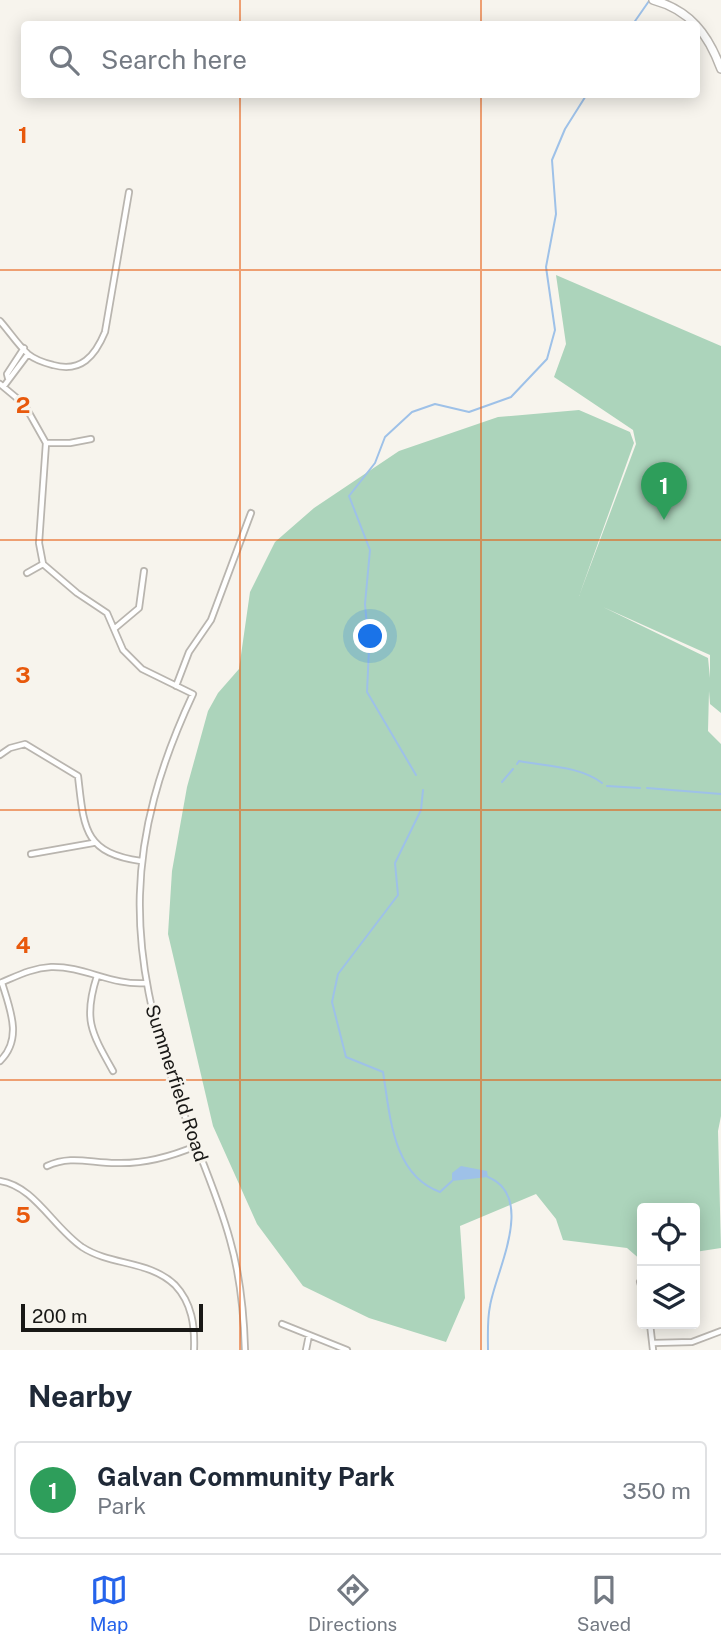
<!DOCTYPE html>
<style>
:root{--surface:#fff;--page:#f6f6f7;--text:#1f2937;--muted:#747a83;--line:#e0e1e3;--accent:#2563eb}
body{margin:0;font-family:"Public Sans",sans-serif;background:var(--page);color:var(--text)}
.controls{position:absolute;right:21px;bottom:21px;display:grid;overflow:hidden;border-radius:7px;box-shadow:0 4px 18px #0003}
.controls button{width:63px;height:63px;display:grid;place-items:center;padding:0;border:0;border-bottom:2px solid var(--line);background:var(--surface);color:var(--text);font:35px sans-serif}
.scale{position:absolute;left:21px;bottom:18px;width:182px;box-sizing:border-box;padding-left:7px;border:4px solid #191816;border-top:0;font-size:19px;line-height:24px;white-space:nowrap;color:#191816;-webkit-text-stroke:5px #f7f4ed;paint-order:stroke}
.you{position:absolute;left:371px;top:637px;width:24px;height:24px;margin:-18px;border:5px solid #fff;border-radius:50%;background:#1a73e8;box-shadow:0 0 0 10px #1a73e833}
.badge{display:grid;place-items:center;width:46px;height:46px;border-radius:50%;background:var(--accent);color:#fff;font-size:23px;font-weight:700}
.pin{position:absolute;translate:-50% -58px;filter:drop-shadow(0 2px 4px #0008)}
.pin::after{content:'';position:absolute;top:37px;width:24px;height:21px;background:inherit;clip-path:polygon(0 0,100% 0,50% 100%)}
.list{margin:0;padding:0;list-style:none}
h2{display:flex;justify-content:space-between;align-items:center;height:91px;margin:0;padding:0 28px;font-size:30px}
h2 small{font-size:23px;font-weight:400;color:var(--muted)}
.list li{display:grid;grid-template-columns:46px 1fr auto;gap:21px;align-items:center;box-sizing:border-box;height:98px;margin:0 14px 14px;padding:0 14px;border:2px solid var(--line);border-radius:7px}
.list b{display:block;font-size:26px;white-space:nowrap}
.list p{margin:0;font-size:23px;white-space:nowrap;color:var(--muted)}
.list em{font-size:23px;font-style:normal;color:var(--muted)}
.icon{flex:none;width:38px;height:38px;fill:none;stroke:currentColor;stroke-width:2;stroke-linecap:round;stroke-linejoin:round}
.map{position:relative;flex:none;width:721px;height:1350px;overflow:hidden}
.search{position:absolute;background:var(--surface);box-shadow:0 4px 18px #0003;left:21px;right:21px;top:21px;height:77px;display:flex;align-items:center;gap:18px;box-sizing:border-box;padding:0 24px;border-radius:7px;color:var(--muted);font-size:26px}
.sheet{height:203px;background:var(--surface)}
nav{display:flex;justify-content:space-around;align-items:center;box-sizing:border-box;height:98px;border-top:2px solid var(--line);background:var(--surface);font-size:19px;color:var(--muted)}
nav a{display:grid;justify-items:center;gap:4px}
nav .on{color:var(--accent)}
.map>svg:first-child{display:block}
</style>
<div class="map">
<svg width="721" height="1350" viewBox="0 0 721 1350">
<rect width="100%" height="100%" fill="#f7f4ed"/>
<path fill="#acd4bb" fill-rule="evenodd" d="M 556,275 L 721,346 L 721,713 L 710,704 L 709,691 L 708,731 L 721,744 L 721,1116 L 718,1131 L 721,1248 L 695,1252 L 695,1208 L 642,1208 L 642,1261 L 627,1248 L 563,1240 L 556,1219 L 536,1194 L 460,1226 L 465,1298 L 446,1342 L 369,1318 L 303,1286 L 257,1224 L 213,1126 L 168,934 L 172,871 L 187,787 L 208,711 L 218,693 L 239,669 L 250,592 L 275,542 L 314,508 L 399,451 L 498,417 L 579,410 L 630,432 L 634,443 L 579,596 L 636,444 L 633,430 L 554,377 L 566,344 ZM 603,607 L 710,655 L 710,678 L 708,658 Z"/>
<path fill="#9ec1e8" d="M 461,1166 L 487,1171 L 488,1177 L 452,1181 L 452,1173 Z"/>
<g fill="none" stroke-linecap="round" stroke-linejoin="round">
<path stroke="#9ec1e8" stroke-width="2" d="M 633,24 L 649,1
M 517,764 L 519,761 C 545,766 580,766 602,783
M 416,775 L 367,692 L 369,649 L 365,604 L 370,550 L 349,496 L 375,463 L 385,437 L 412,412 L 435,404 L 469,412 L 511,397 L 547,359 L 555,330 L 546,267 L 556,214 L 552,160 L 565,129 L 587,94
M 502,782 L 513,769
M 607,786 L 640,788
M 647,788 L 721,794
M 423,790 L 421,810 L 395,863 L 398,895 L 338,974 L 332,1002 L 346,1057 L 383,1072 C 390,1114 392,1175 440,1192 L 452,1181
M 488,1350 C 488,1336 487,1320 490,1306 C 495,1273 537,1197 488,1177"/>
<g stroke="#b9b5af" stroke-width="8">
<path id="street" d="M 0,321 C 9,331 18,345 28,354 C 34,359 45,363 53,365 C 81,373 95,356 105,332 L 129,192
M 8,378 L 7,374 L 24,348
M 0,384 L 24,404 L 46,443 L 39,543 L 43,564 L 77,593 L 107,613 L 123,650 L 142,669 L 193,694 C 124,842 125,947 179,1100 C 195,1146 217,1192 230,1240 C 240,1275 244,1314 245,1350
M 4,386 L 28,354
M 46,443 L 70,443 L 91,439
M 27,573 L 43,564
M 114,629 L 139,608 L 144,571
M 176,686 L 189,652 L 211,620 L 251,513
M 0,755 L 10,748 L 25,744 L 78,776 C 84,827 83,853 141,861
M 31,854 L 93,843
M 97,976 C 83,1019 91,1032 113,1071
M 0,983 C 17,976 32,968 51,967 C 85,966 111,986 147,983
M 0,1061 C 23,1039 10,1009 2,983
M 47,1166 C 71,1155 90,1163 116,1163 C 145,1164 170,1157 196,1146
M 0,1181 C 34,1186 53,1227 82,1247 C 111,1266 149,1260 175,1285 C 192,1303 195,1326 194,1350
M 640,1282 L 642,1289
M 282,1324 L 347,1350
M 650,1324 L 653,1350
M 653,1343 L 692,1342 L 721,1331
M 306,1350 L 309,1335"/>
</g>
<g stroke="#b9b5af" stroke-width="10">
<path id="secondary" d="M 653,0 C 690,10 708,34 721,69"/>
</g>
<use href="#street" stroke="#fff" stroke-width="4.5"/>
<use href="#secondary" stroke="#fff" stroke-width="7"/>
</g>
<path fill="none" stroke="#e8590c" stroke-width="2" stroke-opacity="0.55" d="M 240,0 L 240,24M 481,0 L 481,24M 240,94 L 240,1350M 481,94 L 481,1350M 0,270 L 721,270M 0,540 L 721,540M 0,810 L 721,810M 0,1080 L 721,1080"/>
<g text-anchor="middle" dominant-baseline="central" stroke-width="6" stroke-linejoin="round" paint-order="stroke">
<g font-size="19" fill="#191816" stroke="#f7f4ed">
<text transform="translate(177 1083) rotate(72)">Summerfield Road</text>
</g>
</g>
<g font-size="23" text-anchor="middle" font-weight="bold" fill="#e8590c" stroke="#f7f4ed" stroke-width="6" stroke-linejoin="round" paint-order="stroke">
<text x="23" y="143">1</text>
<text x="23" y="413">2</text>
<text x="23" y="683">3</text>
<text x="23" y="953">4</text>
<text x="23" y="1223">5</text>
</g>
</svg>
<div class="controls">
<button><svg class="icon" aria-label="locate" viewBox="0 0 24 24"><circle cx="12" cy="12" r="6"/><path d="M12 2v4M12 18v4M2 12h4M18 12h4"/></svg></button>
<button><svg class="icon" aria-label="layers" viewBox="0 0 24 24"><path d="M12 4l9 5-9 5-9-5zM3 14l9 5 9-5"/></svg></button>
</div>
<div class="scale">200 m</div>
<div class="you"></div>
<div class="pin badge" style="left:664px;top:520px;background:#2e9e5b">1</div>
<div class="search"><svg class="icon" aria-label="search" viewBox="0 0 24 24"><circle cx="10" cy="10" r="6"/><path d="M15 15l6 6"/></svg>Search here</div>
</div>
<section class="sheet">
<h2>Nearby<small></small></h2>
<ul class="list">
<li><span class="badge" style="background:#2e9e5b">1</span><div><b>Galvan Community Park</b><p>Park</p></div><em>350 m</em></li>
</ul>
</section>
<nav>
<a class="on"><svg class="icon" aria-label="map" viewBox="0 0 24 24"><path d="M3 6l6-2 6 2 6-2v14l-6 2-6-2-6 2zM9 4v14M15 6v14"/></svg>Map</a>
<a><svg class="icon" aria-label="directions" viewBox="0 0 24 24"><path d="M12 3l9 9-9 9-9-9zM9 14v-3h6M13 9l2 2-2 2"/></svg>Directions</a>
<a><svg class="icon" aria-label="saved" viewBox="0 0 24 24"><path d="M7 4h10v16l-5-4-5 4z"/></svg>Saved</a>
</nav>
